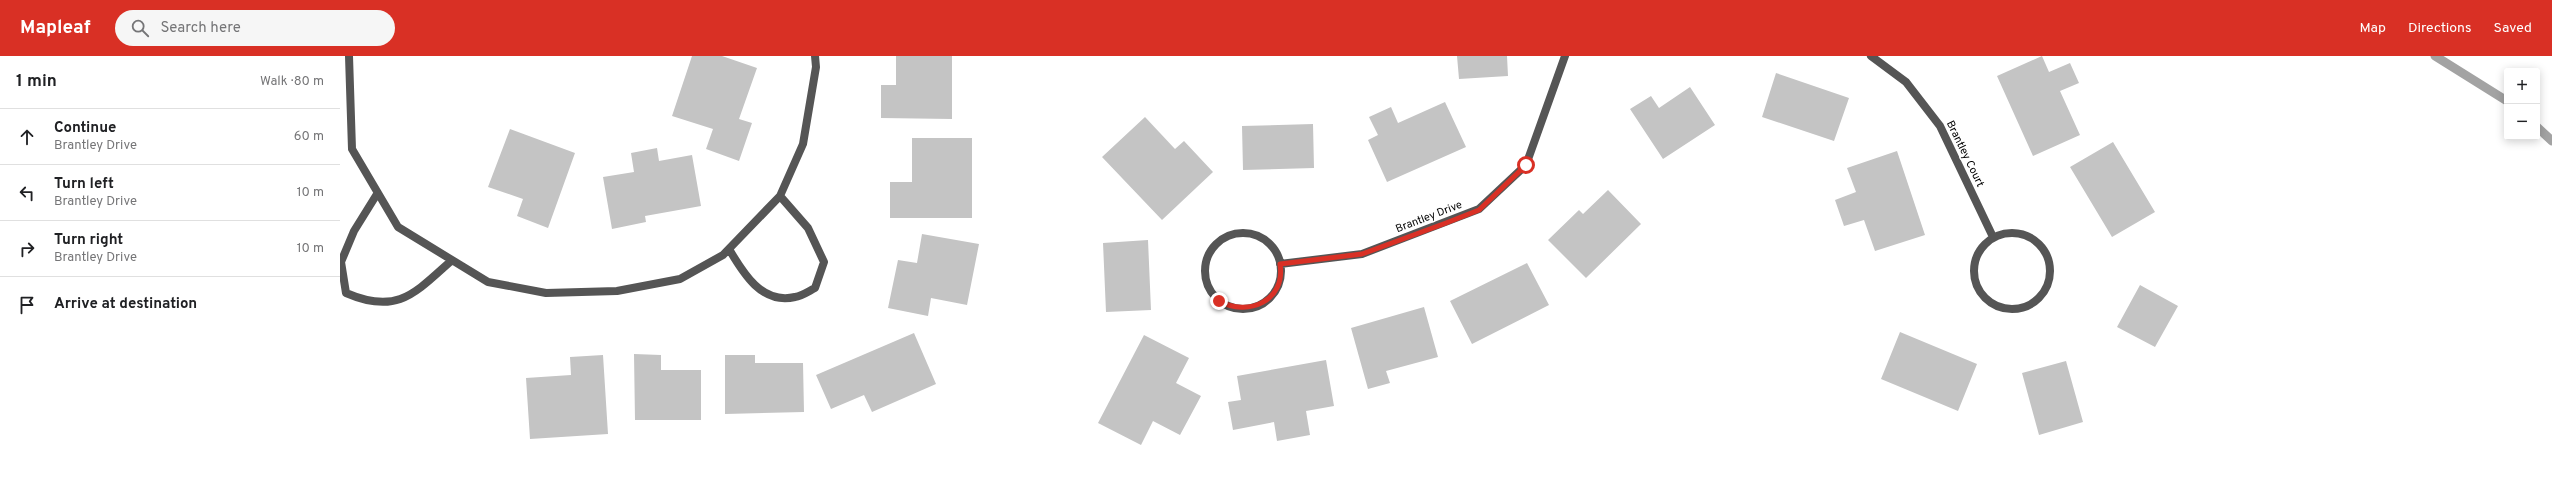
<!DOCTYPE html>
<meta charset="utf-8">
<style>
:root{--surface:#fff;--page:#f6f6f6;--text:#202124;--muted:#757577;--line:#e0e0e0;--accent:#d93025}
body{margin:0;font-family:Overpass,sans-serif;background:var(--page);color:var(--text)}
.controls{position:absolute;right:12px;top:12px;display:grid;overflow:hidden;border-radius:4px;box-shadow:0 2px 10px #0003}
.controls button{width:36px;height:36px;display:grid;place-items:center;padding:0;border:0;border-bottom:1px solid var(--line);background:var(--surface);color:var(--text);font:20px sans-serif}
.stop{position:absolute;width:12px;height:12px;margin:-9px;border:3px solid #d93025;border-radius:50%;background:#fff}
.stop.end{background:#d93025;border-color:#fff;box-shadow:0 1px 4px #0008}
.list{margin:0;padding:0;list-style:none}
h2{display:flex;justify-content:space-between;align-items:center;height:52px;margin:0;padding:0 16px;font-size:17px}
h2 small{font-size:13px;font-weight:400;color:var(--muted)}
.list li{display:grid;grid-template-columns:26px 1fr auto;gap:12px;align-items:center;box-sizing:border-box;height:56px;padding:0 16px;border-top:1px solid var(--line)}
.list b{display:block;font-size:15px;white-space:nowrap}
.list p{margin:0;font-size:13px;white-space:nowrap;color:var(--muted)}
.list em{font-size:13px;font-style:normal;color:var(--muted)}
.icon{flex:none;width:22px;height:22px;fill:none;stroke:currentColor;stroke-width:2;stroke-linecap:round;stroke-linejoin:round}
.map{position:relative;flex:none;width:2212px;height:431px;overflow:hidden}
header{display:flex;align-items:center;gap:24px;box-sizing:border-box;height:56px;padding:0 20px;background:var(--accent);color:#fff}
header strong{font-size:19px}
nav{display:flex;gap:22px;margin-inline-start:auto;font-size:14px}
.search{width:280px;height:36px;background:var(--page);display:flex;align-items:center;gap:10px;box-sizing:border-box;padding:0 14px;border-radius:22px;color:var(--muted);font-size:15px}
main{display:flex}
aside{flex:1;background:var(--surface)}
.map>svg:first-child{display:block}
</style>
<header>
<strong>Mapleaf</strong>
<div class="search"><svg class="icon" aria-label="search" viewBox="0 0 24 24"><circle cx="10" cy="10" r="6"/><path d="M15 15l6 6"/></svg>Search here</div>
<nav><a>Map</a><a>Directions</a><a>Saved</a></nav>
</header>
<main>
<aside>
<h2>1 min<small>Walk · 80 m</small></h2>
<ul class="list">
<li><svg class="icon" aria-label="ahead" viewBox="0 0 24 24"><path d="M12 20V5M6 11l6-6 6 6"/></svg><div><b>Continue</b><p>Brantley Drive</p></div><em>60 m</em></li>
<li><svg class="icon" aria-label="left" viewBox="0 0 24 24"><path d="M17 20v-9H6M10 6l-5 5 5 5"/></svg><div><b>Turn left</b><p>Brantley Drive</p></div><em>10 m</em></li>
<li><svg class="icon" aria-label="right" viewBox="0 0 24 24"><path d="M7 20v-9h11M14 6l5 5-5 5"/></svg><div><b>Turn right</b><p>Brantley Drive</p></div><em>10 m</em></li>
<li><svg class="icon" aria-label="arrive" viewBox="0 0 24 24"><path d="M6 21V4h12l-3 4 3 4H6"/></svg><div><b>Arrive at destination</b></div></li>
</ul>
</aside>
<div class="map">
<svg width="2212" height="431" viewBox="0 0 2212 431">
<rect width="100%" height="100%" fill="#fff"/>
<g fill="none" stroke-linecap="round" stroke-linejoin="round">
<path stroke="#a3a3a3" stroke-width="9" d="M 2095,0 L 2167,45
M 2197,71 L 2212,85"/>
</g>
<path fill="#c4c4c4" d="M 352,0 L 382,0 L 417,12 L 399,63 L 412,67 L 399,105 L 366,93 L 373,73 L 332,60 Z
M 556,0 L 612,0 L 612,63 L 541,62 L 541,29 L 556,29 Z
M 1117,0 L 1167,0 L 1168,20 L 1119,23 Z
M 1702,0 L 1709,16 L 1730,7 L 1739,27 L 1720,35 L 1740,79 L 1693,100 L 1657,20 Z
M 1436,17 L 1509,42 L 1494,85 L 1422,61 Z
M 1350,31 L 1375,69 L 1323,103 L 1290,53 L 1311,40 L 1319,52 Z
M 1105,46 L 1126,91 L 1047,126 L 1028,84 L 1038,79 L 1029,61 L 1051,51 L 1058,67 Z
M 805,61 L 835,93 L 844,85 L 873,116 L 822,164 L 762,101 Z
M 973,68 L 974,112 L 903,114 L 902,70 Z
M 170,73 L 235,97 L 208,172 L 177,160 L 183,143 L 148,131 Z
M 572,82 L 632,82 L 632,162 L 550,162 L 550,126 L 572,126 Z
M 1773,86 L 1815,156 L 1772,181 L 1730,111 Z
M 317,92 L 319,105 L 352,99 L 361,150 L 305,160 L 306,166 L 272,173 L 263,121 L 294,116 L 291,97 Z
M 1557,95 L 1585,179 L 1535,195 L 1524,164 L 1504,170 L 1495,144 L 1516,136 L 1507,112 Z
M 1268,134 L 1301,168 L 1246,222 L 1208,184 L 1239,154 L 1243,158 Z
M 582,178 L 639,188 L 627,249 L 591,242 L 588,260 L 548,252 L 558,204 L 577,207 Z
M 808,184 L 811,254 L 766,256 L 763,187 Z
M 1187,207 L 1209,249 L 1132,288 L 1110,245 Z
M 1800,229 L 1838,250 L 1815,291 L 1777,271 Z
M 1084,251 L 1098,301 L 1046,315 L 1050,327 L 1028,333 L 1011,272 Z
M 1560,276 L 1637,308 L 1618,355 L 1541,323 Z
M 574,277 L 596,328 L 532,356 L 524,339 L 491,353 L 476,319 Z
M 804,279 L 849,302 L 836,327 L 861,340 L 840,379 L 813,365 L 801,389 L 758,367 Z
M 294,298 L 321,299 L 321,314 L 361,314 L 361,364 L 295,364 Z
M 263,299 L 268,378 L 190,383 L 186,322 L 231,319 L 230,301 Z
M 385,299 L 415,299 L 415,307 L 463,307 L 464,356 L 385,358 Z
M 986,304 L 994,350 L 966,355 L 970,379 L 937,385 L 934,366 L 893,374 L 888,346 L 901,344 L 897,320 Z
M 1726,305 L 1743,366 L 1699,379 L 1682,317 Z"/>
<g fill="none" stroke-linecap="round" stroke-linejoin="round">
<path stroke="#555" stroke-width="8" d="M 9,0 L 12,93 L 58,171 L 148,226 L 206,237 L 277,235 L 340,223 L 383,199 L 440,140 L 463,88 L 476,11 L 475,0
M 1531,0 L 1566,26 L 1600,70 L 1653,181
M 37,138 L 14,175 L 1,206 L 6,237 C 57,259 74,238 111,205
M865 215a38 38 0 1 1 76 0a38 38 0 1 1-76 0Z
M1634 215a38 38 0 1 1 76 0a38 38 0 1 1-76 0Z
M 389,193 C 403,217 422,249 455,241 C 462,240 469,235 475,232 L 484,206 L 468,172 L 440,140
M 940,208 L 1022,198 L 1139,153 L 1186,109 L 1225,0"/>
</g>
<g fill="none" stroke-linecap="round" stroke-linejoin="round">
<path stroke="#d93025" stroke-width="5" d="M 879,245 C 908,261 946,245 940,208 L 1022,198 L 1106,167 L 1139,154 L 1186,109"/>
</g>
<g text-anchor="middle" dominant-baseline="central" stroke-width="3" stroke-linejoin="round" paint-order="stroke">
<g font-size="11" fill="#000" stroke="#fff">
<text transform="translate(1625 98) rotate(64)">Brantley Court</text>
<text transform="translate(1089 161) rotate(-21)">Brantley Drive</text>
</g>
</g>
</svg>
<div class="controls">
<button>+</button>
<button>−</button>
</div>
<div class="stop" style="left:1186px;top:109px"></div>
<div class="stop end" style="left:879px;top:245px"></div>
</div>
</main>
